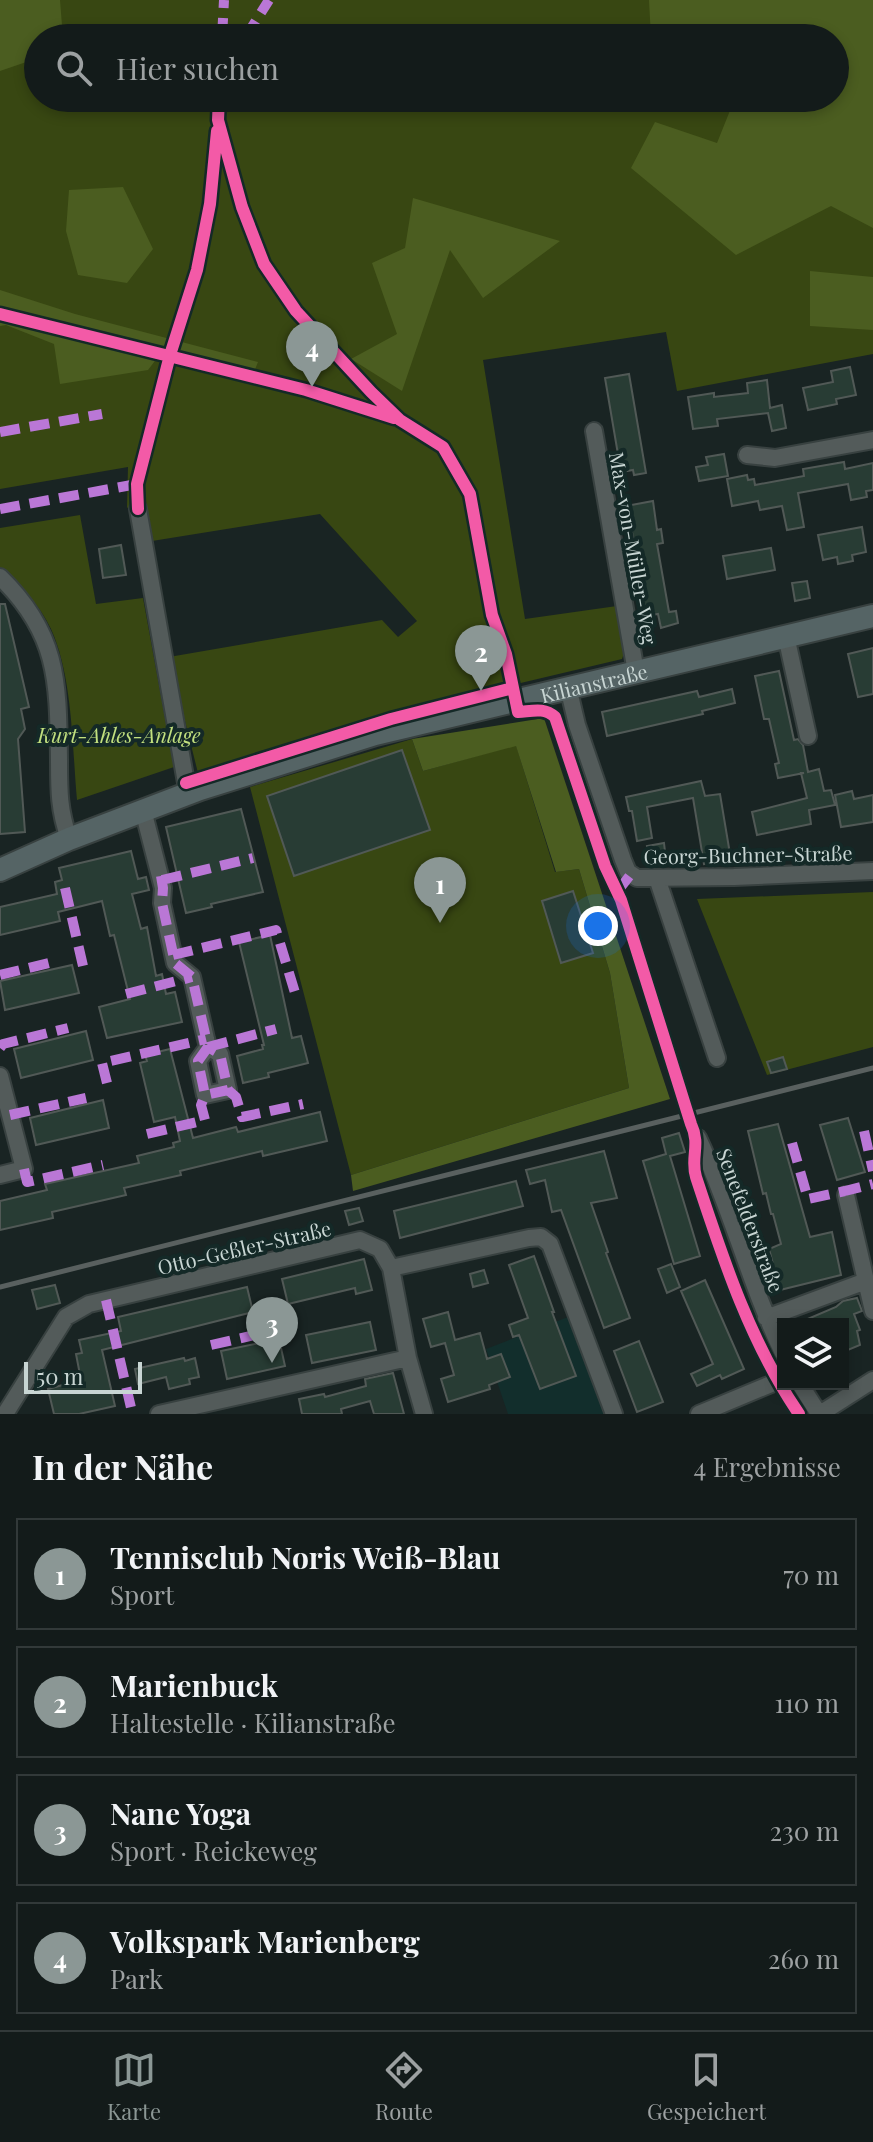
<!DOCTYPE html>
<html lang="de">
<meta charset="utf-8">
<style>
:root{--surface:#131b1a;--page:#1c2423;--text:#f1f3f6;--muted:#9da1a2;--line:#323939;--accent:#8b9795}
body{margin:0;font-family:"Playfair Display",serif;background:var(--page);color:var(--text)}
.controls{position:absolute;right:24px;bottom:24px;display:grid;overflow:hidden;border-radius:0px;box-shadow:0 4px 12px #0003}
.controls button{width:72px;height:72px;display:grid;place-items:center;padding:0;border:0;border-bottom:2px solid var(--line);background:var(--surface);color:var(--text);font:40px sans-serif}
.scale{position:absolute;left:24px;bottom:20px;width:118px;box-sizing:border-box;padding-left:8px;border:4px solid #c8d5d3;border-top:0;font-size:22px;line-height:28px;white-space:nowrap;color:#c8d5d3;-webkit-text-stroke:6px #142927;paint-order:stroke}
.you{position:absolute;left:598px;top:926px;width:28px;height:28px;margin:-20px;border:6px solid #fff;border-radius:50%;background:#1a73e8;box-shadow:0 0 0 12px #1a73e833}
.badge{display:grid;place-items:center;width:52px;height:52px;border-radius:50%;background:var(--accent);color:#fff;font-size:26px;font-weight:700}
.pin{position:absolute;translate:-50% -66px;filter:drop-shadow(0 2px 4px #0008)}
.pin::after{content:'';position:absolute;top:42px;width:28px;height:24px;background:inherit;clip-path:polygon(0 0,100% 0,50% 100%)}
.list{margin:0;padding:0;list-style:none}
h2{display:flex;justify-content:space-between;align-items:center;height:104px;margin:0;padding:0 32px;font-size:34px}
h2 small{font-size:26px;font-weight:400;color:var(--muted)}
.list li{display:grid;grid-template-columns:52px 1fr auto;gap:24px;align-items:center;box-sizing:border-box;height:112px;margin:0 16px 16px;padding:0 16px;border:2px solid var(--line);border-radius:0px}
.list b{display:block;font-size:30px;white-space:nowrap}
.list p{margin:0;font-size:26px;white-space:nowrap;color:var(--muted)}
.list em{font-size:26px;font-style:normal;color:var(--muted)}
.icon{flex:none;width:44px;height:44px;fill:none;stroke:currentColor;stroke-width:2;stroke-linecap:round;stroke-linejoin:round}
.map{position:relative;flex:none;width:873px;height:1414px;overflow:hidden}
.search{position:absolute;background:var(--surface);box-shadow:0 4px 12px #0003;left:24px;right:24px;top:24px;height:88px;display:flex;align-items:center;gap:20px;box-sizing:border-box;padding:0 28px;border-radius:44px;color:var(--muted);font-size:30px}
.sheet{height:616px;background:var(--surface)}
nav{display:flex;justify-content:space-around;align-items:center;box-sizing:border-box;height:112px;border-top:2px solid var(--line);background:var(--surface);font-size:22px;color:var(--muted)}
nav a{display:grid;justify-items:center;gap:4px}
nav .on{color:var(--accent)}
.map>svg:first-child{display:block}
</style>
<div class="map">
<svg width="873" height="1414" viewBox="0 0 873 1414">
<rect width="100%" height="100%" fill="#192423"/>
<path fill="#122e2c" d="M 568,1317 L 604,1414 L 508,1414 L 486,1349 Z"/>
<path fill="#384712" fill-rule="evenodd" d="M 0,0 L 873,0 L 873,354 L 677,391 L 666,332 L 483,360 L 525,619 L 617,606 L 625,650 L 622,659 L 466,696 L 198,773 L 169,657 L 382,620 L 398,637 L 417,621 L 320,514 L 152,541 L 127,507 L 128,467 L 0,489 ZM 38,38 L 835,38 L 835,98 L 38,98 Z
M 80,515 L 96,604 L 143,598 L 174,767 L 77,800 C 72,746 73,678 51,629 C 40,605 19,584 0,567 L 0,528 Z
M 412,739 L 423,771 L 516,745 L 555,872 L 579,869 L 610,973 L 629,1088 L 351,1175 L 250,787 Z
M 873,892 L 873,1047 L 767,1075 L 697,899 Z"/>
<path fill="#4b5d20" d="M 0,0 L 60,0 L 63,38 L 38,38 L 38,58 L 0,71 Z
M 649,0 L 873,0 L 873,228 L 831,206 L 736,255 L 631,168 L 655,122 L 717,143 L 735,98 L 835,98 L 835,38 L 651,38 Z
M 123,187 L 153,249 L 127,283 L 78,275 L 66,231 L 69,190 Z
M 413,198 L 560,241 L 483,298 L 450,250 L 402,391 L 351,359 L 397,334 L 372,263 L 405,248 Z
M 810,271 L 873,277 L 873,330 L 810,326 Z
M 0,290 L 75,314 L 258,362 L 254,372 L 164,349 L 148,370 L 60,384 L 54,344 L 6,325 L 0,326 Z
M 544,718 L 670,1099 L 353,1191 L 351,1175 L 629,1088 L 610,973 L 579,869 L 556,872 L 516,746 L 423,771 L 412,739 Z"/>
<path fill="#283c34" stroke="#515956" stroke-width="2" d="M 850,367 L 856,395 L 836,399 L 837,404 L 808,410 L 803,388 L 833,382 L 831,371 Z
M 629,374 L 646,473 L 634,475 L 633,470 L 621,472 L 605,378 Z
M 767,380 L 770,408 L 782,405 L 786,428 L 772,431 L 768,413 L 717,419 L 718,426 L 693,429 L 688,397 L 714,393 L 714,397 L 748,393 L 747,383 Z
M 724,454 L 728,476 L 699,481 L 696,467 L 708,465 L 706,457 Z
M 844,462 L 845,469 L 873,463 L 873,490 L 866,491 L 867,497 L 851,500 L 848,484 L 798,493 L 804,527 L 787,530 L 782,506 L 760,510 L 758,501 L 732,506 L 727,479 L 747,475 L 748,480 L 754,479 L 755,485 L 804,476 L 803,469 Z
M 653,501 L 657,530 L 661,529 L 663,543 L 657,544 L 669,612 L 676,611 L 678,623 L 661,628 L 658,614 L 646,616 L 636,550 L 626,506 Z
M 862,527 L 866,552 L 852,555 L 853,561 L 838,564 L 837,557 L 823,560 L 818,535 Z
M 121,545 L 126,575 L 103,578 L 99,549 Z
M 771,548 L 775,570 L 727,579 L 723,556 Z
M 807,581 L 810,598 L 795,601 L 792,583 Z
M 0,604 L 5,604 L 29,707 L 21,709 L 25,729 L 18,739 L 25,832 L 0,834 Z
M 873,648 L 873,694 L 858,697 L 848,654 Z
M 779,671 L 794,740 L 798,739 L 803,745 L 808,772 L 819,769 L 824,791 L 831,790 L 835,805 L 809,810 L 811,824 L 757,835 L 752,812 L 807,798 L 801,773 L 804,773 L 778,778 L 775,764 L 779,763 L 769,719 L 764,719 L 755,676 Z
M 732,689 L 735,703 L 702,711 L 703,714 L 607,736 L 602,712 L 697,691 L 699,697 Z
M 402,750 L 430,830 L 294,876 L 267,796 Z
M 701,781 L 705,796 L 720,794 L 730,854 L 717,856 L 718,862 L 704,864 L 693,798 L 647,807 L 652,838 L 637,841 L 632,811 L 629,811 L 626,797 Z
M 852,791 L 854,799 L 873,795 L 873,822 L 841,827 L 835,795 Z
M 241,809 L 263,892 L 211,904 L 212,907 L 186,913 L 166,827 Z
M 664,843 L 666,860 L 650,862 L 647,846 Z
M 131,851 L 138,879 L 146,877 L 149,890 L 132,894 L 141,929 L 147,927 L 156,976 L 162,974 L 166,994 L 175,992 L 182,1022 L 107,1038 L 99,1007 L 130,999 L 114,935 L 110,936 L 102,901 L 58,912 L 60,921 L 0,935 L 0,907 L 57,894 L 55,882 L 62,880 L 59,868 Z
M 573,891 L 593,953 L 561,963 L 542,901 Z
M 270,935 L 292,1038 L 301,1036 L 308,1063 L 268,1073 L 269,1077 L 243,1083 L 237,1056 L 263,1049 L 262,1045 L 264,1045 L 239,942 Z
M 72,965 L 79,993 L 5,1010 L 0,981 Z
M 86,1031 L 93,1060 L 21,1078 L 14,1049 Z
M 170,1049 L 193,1138 L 236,1127 L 238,1132 L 320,1112 L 327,1141 L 263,1156 L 262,1151 L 180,1171 L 181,1175 L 124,1188 L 126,1195 L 52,1212 L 53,1218 L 0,1230 L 0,1201 L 47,1190 L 45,1184 L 139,1163 L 137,1156 L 174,1147 L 173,1143 L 180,1141 L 175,1117 L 154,1122 L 140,1063 L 147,1061 L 145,1055 Z
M 783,1057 L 787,1069 L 771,1073 L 767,1062 Z
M 103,1100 L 109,1128 L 36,1145 L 30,1118 Z
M 848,1118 L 865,1172 L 837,1180 L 820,1125 Z
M 778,1124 L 810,1237 L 832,1232 L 841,1275 L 780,1290 L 769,1249 L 781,1244 L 773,1214 L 771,1214 L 766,1193 L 763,1194 L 748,1131 Z
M 679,1133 L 685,1152 L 670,1156 L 700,1256 L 674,1264 L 643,1161 L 666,1154 L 662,1138 Z
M 604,1151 L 617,1198 L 591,1203 L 608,1252 L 606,1253 L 630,1318 L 604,1328 L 561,1210 L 552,1212 L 545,1180 L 530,1184 L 526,1170 Z
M 516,1181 L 523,1206 L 400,1238 L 394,1211 Z
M 359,1208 L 363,1221 L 349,1225 L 345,1211 Z
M 534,1256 L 554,1312 L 552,1312 L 576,1376 L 540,1389 L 519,1335 L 513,1337 L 509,1325 L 528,1318 L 509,1265 Z
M 364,1259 L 372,1290 L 356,1294 L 355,1288 L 288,1304 L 282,1279 Z
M 671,1264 L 680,1287 L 667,1293 L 658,1269 Z
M 484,1270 L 488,1283 L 473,1287 L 470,1274 Z
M 705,1280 L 744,1369 L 722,1379 L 720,1375 L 697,1386 L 691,1374 L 713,1364 L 681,1291 Z
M 55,1285 L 60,1303 L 37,1309 L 32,1290 Z
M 247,1287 L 253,1312 L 102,1350 L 115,1406 L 79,1414 L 54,1414 L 48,1389 L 81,1380 L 76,1354 L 82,1353 L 79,1340 L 121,1331 L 118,1317 Z
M 857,1298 L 862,1311 L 854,1314 L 860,1330 L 857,1331 L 860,1345 L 843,1352 L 843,1324 L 796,1324 L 836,1307 L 843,1301 Z
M 448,1312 L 455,1340 L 480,1333 L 487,1359 L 501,1354 L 510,1377 L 489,1385 L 490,1389 L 448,1402 L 441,1379 L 454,1375 L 445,1343 L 431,1347 L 423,1319 Z
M 370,1322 L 376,1350 L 312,1363 L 306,1335 Z
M 279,1339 L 285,1366 L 227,1379 L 221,1351 Z
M 639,1341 L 663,1402 L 637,1412 L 614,1351 Z
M 184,1358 L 185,1361 L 195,1358 L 199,1377 L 189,1379 L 190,1384 L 169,1389 L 166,1377 L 138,1384 L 135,1369 Z
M 393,1373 L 404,1414 L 374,1414 L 370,1401 L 341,1409 L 342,1414 L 302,1414 L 299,1399 L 324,1394 L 325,1397 L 366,1386 L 365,1379 Z"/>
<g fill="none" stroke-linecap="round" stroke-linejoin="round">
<g stroke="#384140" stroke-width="20">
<path id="minor" d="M 594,431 L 636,672
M 747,455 L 775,458 L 873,440
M 138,509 L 188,794
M 0,577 C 59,634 58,683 59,760 C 59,791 59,810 69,839
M 786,636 L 808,736
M 568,687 L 577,725 L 623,860 L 628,872 L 637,878 L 734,877 L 873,871
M 143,810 L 163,888 L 162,903 L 175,963 L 192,977 L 206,1039 L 208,1047 L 198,1061 L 205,1095 L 228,1090 L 220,1054 L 208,1047
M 657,878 L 717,1058
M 0,1076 L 24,1169 L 0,1175
M 698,1138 C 731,1207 749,1283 783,1353
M 846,1195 L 873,1311
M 391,1268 L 529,1238 L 541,1237 L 550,1244 L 614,1414
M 766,1318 L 866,1281
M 800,1384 L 819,1414
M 5,1414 L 66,1317 L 89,1304 L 360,1240 L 380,1249 L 391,1268 L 408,1358 L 424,1414
M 159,1414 L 408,1358
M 699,1414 L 783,1379
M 820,1414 L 873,1380"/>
</g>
<g stroke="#384140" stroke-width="26">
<g id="major">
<path id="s1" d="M 0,870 L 69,839 L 200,789 L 375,734 L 873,616"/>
</g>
</g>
<use href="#minor" stroke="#535b5a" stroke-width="16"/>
<use href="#major" stroke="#556465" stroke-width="22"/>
<path stroke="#59605f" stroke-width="5" d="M 0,1287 L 873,1068"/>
<path stroke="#ba77d6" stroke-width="10" stroke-dasharray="20 10" stroke-linecap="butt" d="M 222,38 L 224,0
M 245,38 L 269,0
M 0,432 L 102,414
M 0,509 L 137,484
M 161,876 L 163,888 L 162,903 L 175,963 L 192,977 L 208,1047 L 198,1061 L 205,1095 L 228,1090 L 220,1054 L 208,1047
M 162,880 L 253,858
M 65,888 L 83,966
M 617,892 L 631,874
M 173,955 L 276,930 L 296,996
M 0,975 L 53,962
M 126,994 L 192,977
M 208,1047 L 276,1029
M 0,1048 L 3,1044 L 68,1028
M 107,1083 L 102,1063 L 206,1039
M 228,1090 L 236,1097 L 242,1117 L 303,1104
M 10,1115 L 86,1098
M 864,1131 L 873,1171
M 147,1134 L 205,1120 L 201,1105 L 205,1095
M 792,1143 L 808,1199 L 845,1191
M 24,1169 L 27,1182 L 103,1165
M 846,1195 L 845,1191 L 873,1184
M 743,1200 L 765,1268
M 106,1300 L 132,1412
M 211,1345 L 259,1334 L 255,1317 L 262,1315"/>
<g stroke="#142927" stroke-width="17">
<path id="cycleway" d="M 219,98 L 218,120 L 242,207 L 264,264 L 296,311 L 371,392 L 400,420 L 443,447 L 470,494 L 492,615 L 506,654 L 518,712 C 533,711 544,707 555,717 L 605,866 L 621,900 L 691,1124 C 701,1145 690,1158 696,1177 C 723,1259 750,1342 799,1414
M 0,314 L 306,390 L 394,418
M 138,509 L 137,484 L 170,355 L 197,270 L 210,204 L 217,131
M 186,783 L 391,719 L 513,688"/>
</g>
<use href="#cycleway" stroke="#f35aa7" stroke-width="12"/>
</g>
<g text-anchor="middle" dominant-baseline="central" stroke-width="8" stroke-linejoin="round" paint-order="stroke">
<g font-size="20" fill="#c8d5d3" stroke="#142927">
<text transform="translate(634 548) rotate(80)">Max-von-Müller-Weg</text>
<text stroke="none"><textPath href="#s1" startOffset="624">Kilianstraße</textPath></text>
<text transform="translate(748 854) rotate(-1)">Georg-Buchner-Straße</text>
<text transform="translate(751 1220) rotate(69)">Senefelderstraße</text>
<text transform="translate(244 1247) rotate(-13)">Otto-Geßler-Straße</text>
</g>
<g font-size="20" font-style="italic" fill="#c2e07f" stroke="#142927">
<text x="119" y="734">Kurt-Ahles-Anlage</text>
</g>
</g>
</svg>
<div class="controls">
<button><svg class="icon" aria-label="layers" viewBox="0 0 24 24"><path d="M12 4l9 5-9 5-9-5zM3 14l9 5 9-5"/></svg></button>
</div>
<div class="scale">50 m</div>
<div class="you"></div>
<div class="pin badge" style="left:440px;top:923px">1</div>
<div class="pin badge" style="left:481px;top:691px">2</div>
<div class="pin badge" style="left:272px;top:1363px">3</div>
<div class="pin badge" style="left:312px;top:387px">4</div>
<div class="search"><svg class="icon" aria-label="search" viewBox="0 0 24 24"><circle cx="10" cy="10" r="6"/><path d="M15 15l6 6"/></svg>Hier suchen</div>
</div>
<section class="sheet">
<h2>In der Nähe<small>4 Ergebnisse</small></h2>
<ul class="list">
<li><span class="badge">1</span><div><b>Tennisclub Noris Weiß-Blau</b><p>Sport</p></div><em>70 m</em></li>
<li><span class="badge">2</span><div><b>Marienbuck</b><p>Haltestelle · Kilianstraße</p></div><em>110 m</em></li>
<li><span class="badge">3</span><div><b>Nane Yoga</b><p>Sport · Reickeweg</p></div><em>230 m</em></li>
<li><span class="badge">4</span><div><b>Volkspark Marienberg</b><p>Park</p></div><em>260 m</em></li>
</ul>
</section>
<nav>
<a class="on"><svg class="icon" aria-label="map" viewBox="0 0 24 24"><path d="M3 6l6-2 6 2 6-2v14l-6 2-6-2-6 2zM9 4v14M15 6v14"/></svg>Karte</a>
<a><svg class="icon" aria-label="directions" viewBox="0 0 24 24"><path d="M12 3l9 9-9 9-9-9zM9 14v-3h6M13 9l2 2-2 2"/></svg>Route</a>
<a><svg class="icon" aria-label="saved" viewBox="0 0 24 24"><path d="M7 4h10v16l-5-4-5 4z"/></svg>Gespeichert</a>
</nav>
